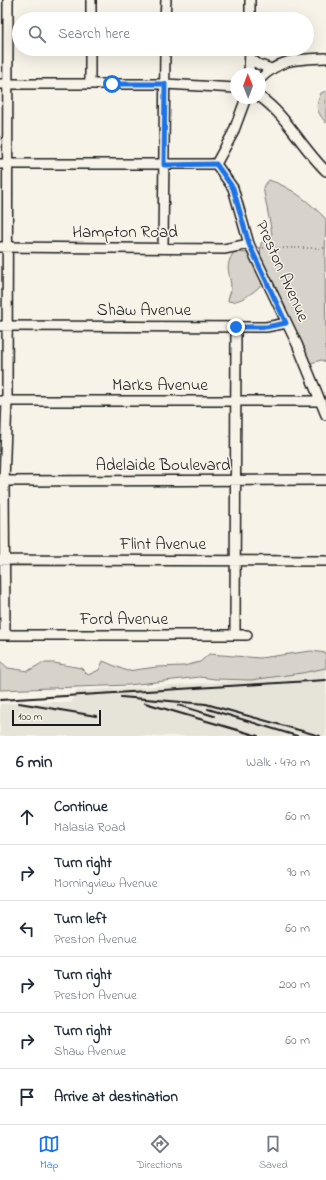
<!DOCTYPE html>
<meta charset="utf-8">
<style>
:root{--surface:#fff;--page:#f6f6f7;--text:#1f2937;--muted:#747a83;--line:#e0e1e3;--accent:#1a73e8}
body{margin:0;font-family:"Indie Flower",sans-serif;background:var(--page);color:var(--text)}
.compass{position:absolute;left:230px;top:68px;width:36px;height:36px;border-radius:50%;background:var(--surface);box-shadow:0 4px 16px #0002;rotate:359deg}
.scale{position:absolute;left:12px;bottom:10px;width:89px;box-sizing:border-box;padding-left:4px;border:2px solid #1c1c1c;border-top:0;font-size:11px;line-height:14px;white-space:nowrap;color:#1c1c1c;-webkit-text-stroke:3px #f7f3e8;paint-order:stroke}
.stop{position:absolute;width:12px;height:12px;margin:-9px;border:3px solid #1a73e8;border-radius:50%;background:#fff}
.stop.end{background:#1a73e8;border-color:#fff;box-shadow:0 1px 4px #0008}
.list{margin:0;padding:0;list-style:none}
h2{display:flex;justify-content:space-between;align-items:center;height:52px;margin:0;padding:0 16px;font-size:17px}
h2 small{font-size:13px;font-weight:400;color:var(--muted)}
.list li{display:grid;grid-template-columns:26px 1fr auto;gap:12px;align-items:center;box-sizing:border-box;height:56px;padding:0 16px;border-top:1px solid var(--line)}
.list b{display:block;font-size:15px;white-space:nowrap}
.list p{margin:0;font-size:13px;white-space:nowrap;color:var(--muted)}
.list em{font-size:13px;font-style:normal;color:var(--muted)}
.icon{flex:none;width:22px;height:22px;fill:none;stroke:currentColor;stroke-width:2;stroke-linecap:round;stroke-linejoin:round}
.map{position:relative;flex:none;width:326px;height:736px;overflow:hidden}
.search{position:absolute;background:var(--surface);box-shadow:0 4px 16px #0002;left:12px;right:12px;top:12px;height:44px;display:flex;align-items:center;gap:10px;box-sizing:border-box;padding:0 14px;border-radius:22px;color:var(--muted);font-size:15px}
.sheet{height:388px;background:var(--surface)}
nav{display:flex;justify-content:space-around;align-items:center;box-sizing:border-box;height:56px;border-top:1px solid var(--line);background:var(--surface);font-size:11px;color:var(--muted)}
nav a{display:grid;justify-items:center;gap:2px}
nav .on{color:var(--accent)}
.map>svg:first-child{display:block}
</style>
<div class="map">
<svg width="326" height="736" viewBox="0 0 326 736">
<rect width="100%" height="100%" fill="#f7f3e8"/>
<filter id="ink" filterUnits="userSpaceOnUse"><feTurbulence type="fractalNoise" baseFrequency=".025" numOctaves="2"/><feDisplacementMap in="SourceGraphic" scale="8" xChannelSelector="R" yChannelSelector="G"/><feConvolveMatrix kernelMatrix="1 2 1 2 8 2 1 2 1" color-interpolation-filters="sRGB"/></filter>
<g filter="url(#ink)">
<path fill="#e6e3d9" d="M 326,668 L 326,736 L 0,736 L 0,704 L 57,702 L 71,703 L 76,691 L 251,680 L 302,673 Z"/>
<path fill="#d7d3cb" stroke="#7a7874" d="M 326,91 L 326,123 C 316,110 315,108 321,93 Z
M 269,180 C 293,188 309,202 326,219 L 325,256 L 326,362 L 321,360 L 311,363 L 305,358 L 260,258 L 261,243 L 272,234 L 263,187 Z
M 234,252 L 248,253 L 259,274 L 262,284 C 255,292 238,304 228,301 C 228,297 231,293 231,289 C 231,273 223,268 234,252 Z
M 311,651 L 326,653 L 326,668 L 302,673 L 251,680 L 215,679 L 200,677 L 129,685 L 0,690 L 0,661 L 8,668 L 28,671 L 42,663 L 54,663 L 81,668 L 88,675 L 99,670 L 103,661 L 127,671 L 157,667 L 184,666 L 200,662 L 209,654 L 260,658 Z"/>
<g fill="none" stroke-linecap="round" stroke-linejoin="round">
<g stroke="#1c1c1c" stroke-width="12">
<path id="minor" d="M 91,19 L 91,0
M 165,19 L 166,0
M 250,19 L 250,0
M 250,58 L 258,64 L 271,69
M 249,74 L 250,49
M 260,79 C 281,58 298,59 326,58
M 90,83 L 90,49
M 0,84 L 165,84 L 236,88
M 260,97 C 287,116 302,148 326,171
M 0,164 L 216,164
M 216,164 L 233,188 L 249,244 L 297,344 L 326,415
M 216,164 L 233,133 L 246,98
M 0,247 L 224,249 L 249,244
M 163,248 L 165,49
M 1,326 L 266,327 L 287,323
M 0,401 L 320,401
M 0,481 L 326,480
M 0,560 L 326,561
M 0,635 L 247,635
M 5,635 L 4,481 L 7,401 L 8,0
M 235,635 L 236,327"/>
</g>
<path stroke="#1c1c1c" stroke-width="1" stroke-dasharray="1 3" stroke-linecap="butt" d="M 259,248 L 326,248"/>
<use href="#minor" stroke="#f7f3e8" stroke-width="9"/>
<path stroke="#1c1c1c" stroke-width="2" d="M 121,697 L 206,704 L 320,736
M 0,700 L 326,680
M 19,703 L 96,716
M 145,703 L 258,736
M 178,705 L 214,716
M 208,709 L 297,736"/>
</g>
</g>
<g fill="none" stroke-linecap="round" stroke-linejoin="round" filter="url(#ink)">
<path stroke="#1a73e8" stroke-width="5" d="M 112,84 L 165,84 L 164,165 L 216,164 L 233,188 L 249,244 L 286,323 L 266,327 L 236,327"/>
</g>
<g text-anchor="middle" dominant-baseline="central" stroke-width="3" stroke-linejoin="round" paint-order="stroke">
<g font-size="17" fill="#1c1c1c" stroke="#f7f3e8">
<text x="125" y="232">Hampton Road</text>
<text transform="translate(282 271) rotate(66)">Preston Avenue</text>
<text x="144" y="310">Shaw Avenue</text>
<text x="160" y="385">Marks Avenue</text>
<text x="163" y="465">Adelaide Boulevard</text>
<text x="163" y="544">Flint Avenue</text>
<text x="124" y="619">Ford Avenue</text>
</g>
</g>
</svg>
<svg class="compass" viewBox="-18 -18 36 36"><path d="M0-13l5 13h-10z" fill="#e53935"/><path d="M0 13l5-13h-10z" fill="#747a83"/></svg>
<div class="scale">100 m</div>
<div class="stop" style="left:112px;top:84px"></div>
<div class="stop end" style="left:236px;top:327px"></div>
<div class="search"><svg class="icon" aria-label="search" viewBox="0 0 24 24"><circle cx="10" cy="10" r="6"/><path d="M15 15l6 6"/></svg>Search here</div>
</div>
<section class="sheet">
<h2>6 min<small>Walk · 470 m</small></h2>
<ul class="list">
<li><svg class="icon" aria-label="ahead" viewBox="0 0 24 24"><path d="M12 20V5M6 11l6-6 6 6"/></svg><div><b>Continue</b><p>Malasia Road</p></div><em>60 m</em></li>
<li><svg class="icon" aria-label="right" viewBox="0 0 24 24"><path d="M7 20v-9h11M14 6l5 5-5 5"/></svg><div><b>Turn right</b><p>Morningview Avenue</p></div><em>90 m</em></li>
<li><svg class="icon" aria-label="left" viewBox="0 0 24 24"><path d="M17 20v-9H6M10 6l-5 5 5 5"/></svg><div><b>Turn left</b><p>Preston Avenue</p></div><em>60 m</em></li>
<li><svg class="icon" aria-label="right" viewBox="0 0 24 24"><path d="M7 20v-9h11M14 6l5 5-5 5"/></svg><div><b>Turn right</b><p>Preston Avenue</p></div><em>200 m</em></li>
<li><svg class="icon" aria-label="right" viewBox="0 0 24 24"><path d="M7 20v-9h11M14 6l5 5-5 5"/></svg><div><b>Turn right</b><p>Shaw Avenue</p></div><em>60 m</em></li>
<li><svg class="icon" aria-label="arrive" viewBox="0 0 24 24"><path d="M6 21V4h12l-3 4 3 4H6"/></svg><div><b>Arrive at destination</b></div></li>
</ul>
</section>
<nav>
<a class="on"><svg class="icon" aria-label="map" viewBox="0 0 24 24"><path d="M3 6l6-2 6 2 6-2v14l-6 2-6-2-6 2zM9 4v14M15 6v14"/></svg>Map</a>
<a><svg class="icon" aria-label="directions" viewBox="0 0 24 24"><path d="M12 3l9 9-9 9-9-9zM9 14v-3h6M13 9l2 2-2 2"/></svg>Directions</a>
<a><svg class="icon" aria-label="saved" viewBox="0 0 24 24"><path d="M7 4h10v16l-5-4-5 4z"/></svg>Saved</a>
</nav>
